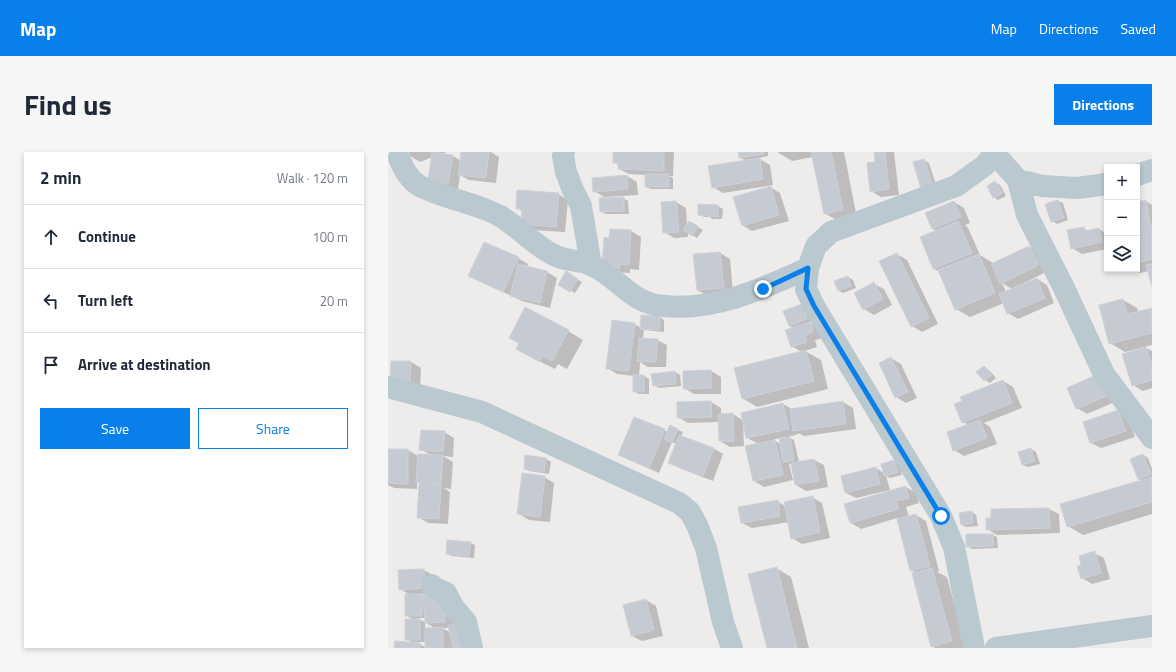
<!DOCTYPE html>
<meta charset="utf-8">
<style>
:root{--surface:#fff;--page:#f6f6f7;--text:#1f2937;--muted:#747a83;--line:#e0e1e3;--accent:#087feb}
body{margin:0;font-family:"Titillium Web",sans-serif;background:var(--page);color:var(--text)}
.controls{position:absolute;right:12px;top:12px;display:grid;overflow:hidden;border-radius:0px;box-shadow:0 2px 6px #0003}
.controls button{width:36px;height:36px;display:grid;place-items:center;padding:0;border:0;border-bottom:1px solid var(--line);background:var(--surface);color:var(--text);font:20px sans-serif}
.stop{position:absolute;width:12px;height:12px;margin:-9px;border:3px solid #087feb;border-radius:50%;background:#fff}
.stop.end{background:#087feb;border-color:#fff;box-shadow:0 1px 4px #0008}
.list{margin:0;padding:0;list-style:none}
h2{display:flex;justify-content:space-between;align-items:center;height:52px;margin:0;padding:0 16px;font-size:17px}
h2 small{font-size:13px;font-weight:400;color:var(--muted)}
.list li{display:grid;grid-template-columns:26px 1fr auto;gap:12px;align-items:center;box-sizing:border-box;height:64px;padding:0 16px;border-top:1px solid var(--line)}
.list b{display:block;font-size:15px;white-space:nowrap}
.list em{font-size:13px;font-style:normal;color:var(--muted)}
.actions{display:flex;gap:8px;padding:12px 16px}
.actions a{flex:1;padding:9px 0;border:1px solid var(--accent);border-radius:0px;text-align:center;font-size:14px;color:var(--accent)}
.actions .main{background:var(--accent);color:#fff}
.icon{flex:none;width:22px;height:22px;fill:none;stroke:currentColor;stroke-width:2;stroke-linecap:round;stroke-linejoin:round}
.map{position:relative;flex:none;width:764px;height:496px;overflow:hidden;border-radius:0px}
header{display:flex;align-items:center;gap:24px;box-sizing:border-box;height:56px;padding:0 20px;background:var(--accent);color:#fff}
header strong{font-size:19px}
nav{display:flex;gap:22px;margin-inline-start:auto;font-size:14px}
.intro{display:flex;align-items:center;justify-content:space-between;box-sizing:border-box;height:96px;padding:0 24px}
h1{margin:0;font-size:28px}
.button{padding:10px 18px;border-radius:0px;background:var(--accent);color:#fff;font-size:14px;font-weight:700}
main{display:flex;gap:24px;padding:0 24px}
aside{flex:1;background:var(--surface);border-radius:0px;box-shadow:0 2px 6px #0003}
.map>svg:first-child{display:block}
</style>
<header>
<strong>Map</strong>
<nav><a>Map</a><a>Directions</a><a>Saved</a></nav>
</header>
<div class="intro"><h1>Find us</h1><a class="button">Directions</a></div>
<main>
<aside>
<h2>2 min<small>Walk · 120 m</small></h2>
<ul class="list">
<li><svg class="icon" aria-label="ahead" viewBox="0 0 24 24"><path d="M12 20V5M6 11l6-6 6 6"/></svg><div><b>Continue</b></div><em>100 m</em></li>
<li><svg class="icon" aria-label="left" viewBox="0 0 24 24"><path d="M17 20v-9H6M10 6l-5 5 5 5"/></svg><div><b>Turn left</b></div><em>20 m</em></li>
<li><svg class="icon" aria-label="arrive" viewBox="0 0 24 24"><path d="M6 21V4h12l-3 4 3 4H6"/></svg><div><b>Arrive at destination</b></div></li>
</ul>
<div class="actions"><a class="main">Save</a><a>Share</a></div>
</aside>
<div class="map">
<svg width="764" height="496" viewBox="0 0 764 496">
<rect width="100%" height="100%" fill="#eeebeb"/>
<path fill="#0003" fill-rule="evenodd" d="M 21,0 L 59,0 L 53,2 L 65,4 L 73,9 L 74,0 L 103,0 L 111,5 L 108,31 L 81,28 L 72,23 L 70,37 L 51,34 L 45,5 L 32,10 L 22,4 Z
M 226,0 L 286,0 L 285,24 L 281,24 L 285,26 L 285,37 L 263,37 L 258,35 L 258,23 L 241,22 L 231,17 L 231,13 L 226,10 Z
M 351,0 L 380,0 L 380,4 L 370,6 L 382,13 L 385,33 L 335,41 L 325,35 L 359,9 L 352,6 Z
M 389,0 L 456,0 L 469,66 L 451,69 L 436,61 L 425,5 L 404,9 Z
M 487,0 L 506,0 L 511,43 L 493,45 L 483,39 L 488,11 Z
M 536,8 L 541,11 L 549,36 L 534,36 Z
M 239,24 L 249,30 L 250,43 L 216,45 L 206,39 Z
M 607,30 L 612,33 L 618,44 L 610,48 L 606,45 Z
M 382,35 L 392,41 L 401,69 L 364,79 L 354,73 Z
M 170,42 L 180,48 L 177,80 L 144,78 L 135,60 L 129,56 Z
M 235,46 L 240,49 L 241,62 L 217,62 L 213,59 Z
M 670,49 L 675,51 L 680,68 L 669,72 L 664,69 L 659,52 Z
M 758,49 L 764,53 L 764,131 L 761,119 L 752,121 L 745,117 L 749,117 L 749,51 Z
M 288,50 L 298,56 L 299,73 L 301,70 L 315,78 L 309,86 L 300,80 L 300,85 L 286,86 L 276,80 Z
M 566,50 L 576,56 L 582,71 L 577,73 L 580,76 L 592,103 L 605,111 L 641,95 L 651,101 L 660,119 L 636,131 L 637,132 L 649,127 L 659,133 L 666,151 L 630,167 L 620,161 L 616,151 L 582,165 L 568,157 L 552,120 L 546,117 L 533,85 L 549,79 L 545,77 L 539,62 ZM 614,131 L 624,137 L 618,140 Z
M 330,54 L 335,57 L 334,67 L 324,67 L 322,65 L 316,65 L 311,62 Z
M 695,76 L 701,79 L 711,77 L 719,82 L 719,97 L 694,102 L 684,96 Z
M 223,78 L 243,79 L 253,85 L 251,118 L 242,117 L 242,121 L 225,120 L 222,87 Z
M 332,101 L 342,107 L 345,141 L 320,144 L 309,138 Z
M 509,102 L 519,108 L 550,172 L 534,180 L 524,174 Z
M 130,106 L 140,112 L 139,115 L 159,120 L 169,126 L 162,156 L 134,149 L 82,124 Z
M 178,121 L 194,130 L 187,141 L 171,132 Z
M 460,125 L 465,128 L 468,136 L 455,141 L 450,138 Z
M 486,132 L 496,137 L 504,153 L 486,163 L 476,157 Z
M 735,148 L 749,156 L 750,160 L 764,157 L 764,193 L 737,200 L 722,191 Z
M 414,153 L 424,170 L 421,171 L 432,177 L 435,186 L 427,188 L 429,195 L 417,199 L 433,208 L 440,237 L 369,255 L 354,246 L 414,200 L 403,194 L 406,176 L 401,174 Z
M 272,165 L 276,168 L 276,180 L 256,178 L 255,187 L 269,188 L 279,193 L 278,215 L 260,215 L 252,210 L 251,224 L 256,224 L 261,227 L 261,242 L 250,242 L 246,239 L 246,224 L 229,222 L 219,216 L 246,172 L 253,176 Z
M 180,179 L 195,188 L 179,217 L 170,212 L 167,217 L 143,205 Z
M 758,196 L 764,199 L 764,236 L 755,239 L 745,233 Z
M 503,206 L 513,212 L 529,246 L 518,251 L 508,245 Z
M 23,210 L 33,216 L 32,239 L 13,238 Z
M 596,215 L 601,218 L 608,226 L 602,231 L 597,228 Z
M 323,219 L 333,225 L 333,242 L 306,242 L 296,236 Z
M 287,220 L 292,223 L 293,234 L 271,236 L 266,233 Z
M 615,229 L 625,235 L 634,256 L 596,271 L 602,275 L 609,292 L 576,304 L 566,298 L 581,273 L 575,270 Z
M 720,229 L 729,249 L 699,262 L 689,256 Z
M 323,250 L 333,256 L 333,263 L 345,262 L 356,269 L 395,252 L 404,257 L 455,250 L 465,256 L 468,277 L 416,284 L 410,281 L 410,282 L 400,285 L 406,288 L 411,310 L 426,308 L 436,313 L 440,335 L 418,339 L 408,333 L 404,312 L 401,312 L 405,328 L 376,335 L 366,329 L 371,292 L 359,286 L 355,271 L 356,294 L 342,295 L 332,289 L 331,270 L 300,271 L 290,265 L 290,251 ZM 392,286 L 393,292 L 385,288 Z
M 730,260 L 740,265 L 747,285 L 713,296 L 703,291 L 696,271 Z
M 282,275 L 295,280 L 293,285 L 325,296 L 335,302 L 325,329 L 291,316 L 281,310 L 288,292 L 284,290 L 271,321 L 241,308 L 231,302 L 276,278 L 280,280 Z
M 56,280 L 66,286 L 65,305 L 55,304 L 65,310 L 63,337 L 56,336 L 62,340 L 60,372 L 40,371 L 30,365 L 36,333 L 29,330 L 29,337 L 6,336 L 0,333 L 0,298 L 20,298 L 30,304 L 43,303 L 32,297 Z
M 643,297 L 648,300 L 652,312 L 640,315 L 635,313 Z
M 755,303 L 760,306 L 764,317 L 764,362 L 695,383 L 680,374 L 754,329 L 750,327 Z
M 158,307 L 163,310 L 161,322 L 141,319 L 137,316 Z
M 506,309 L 511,312 L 514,323 L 502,326 L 498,324 L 502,338 L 468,346 L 458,341 L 488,316 L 497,322 Z
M 156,325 L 166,331 L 162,370 L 141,368 L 131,362 Z
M 518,335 L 528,341 L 531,351 L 518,355 L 521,365 L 528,363 L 538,369 L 551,419 L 549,420 L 559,425 L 578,496 L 547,496 L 544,494 L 528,421 L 523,418 L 509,366 L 473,377 L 463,371 Z
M 424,345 L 434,351 L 442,386 L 414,392 L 404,386 L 401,370 L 364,376 L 354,371 L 389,349 L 397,354 Z
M 661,357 L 671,362 L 672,381 L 609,383 L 599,377 Z
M 584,360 L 588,363 L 590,374 L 578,375 L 574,373 Z
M 605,383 L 609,385 L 610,396 L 584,397 L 579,394 Z
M 82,391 L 87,393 L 86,406 L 64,404 L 60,402 Z
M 706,401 L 716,406 L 722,427 L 704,432 L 694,426 L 695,413 Z
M 388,416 L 403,425 L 421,496 L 380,496 Z
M 36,418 L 46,424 L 47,441 L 33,442 L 36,444 L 65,449 L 66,496 L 65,494 L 65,496 L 7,496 L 8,490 L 32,492 L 38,496 L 38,490 L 25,490 L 25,491 L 18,487 L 25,468 L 18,463 L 22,443 L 12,437 ZM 29,466 L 38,466 L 38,471 L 49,477 L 37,477 L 37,470 ZM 54,476 L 62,476 L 63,481 Z
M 258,448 L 268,454 L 275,484 L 254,489 L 244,484 Z"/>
<path fill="#c6cad2" stroke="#ced2d8" d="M 44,0 L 65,3 L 60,32 L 40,29 Z
M 73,0 L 101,0 L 98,26 L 70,23 Z
M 225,0 L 276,0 L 276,19 L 230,17 L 230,11 L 225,11 Z
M 350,0 L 376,0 L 376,2 L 351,6 Z
M 423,0 L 443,0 L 455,58 L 436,62 Z
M 486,0 L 497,0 L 501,37 L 482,40 L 479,11 L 487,10 Z
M 372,6 L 375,27 L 324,36 L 320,14 Z
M 536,7 L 545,33 L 533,37 L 525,10 Z
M 257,22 L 281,22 L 281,35 L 257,35 Z
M 239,23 L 240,37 L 205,40 L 204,26 Z
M 607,29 L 614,41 L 605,46 L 599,34 Z
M 383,34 L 391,63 L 354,74 L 345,45 Z
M 129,38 L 171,41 L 168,75 L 133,72 L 134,57 L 128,57 Z
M 236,45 L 236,59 L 212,60 L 211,46 Z
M 670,48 L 676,66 L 663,70 L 657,52 Z
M 758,48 L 764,80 L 764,107 L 749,111 L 749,50 Z
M 288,49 L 291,80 L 275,81 L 273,50 Z
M 566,49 L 573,65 L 544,77 L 537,61 Z
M 310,52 L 330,53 L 330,65 L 310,63 Z
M 301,69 L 310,74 L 304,84 L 295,78 Z
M 570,69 L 584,101 L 545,117 L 532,85 Z
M 696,75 L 697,79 L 711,76 L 714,90 L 683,97 L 679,78 Z
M 222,77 L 243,78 L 241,113 L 232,112 L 232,116 L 214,115 L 216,85 L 221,86 Z
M 96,90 L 131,105 L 115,140 L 80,124 Z
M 641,94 L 651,113 L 612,132 L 603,112 Z
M 332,100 L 336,136 L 309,138 L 305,102 Z
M 509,101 L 541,166 L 523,175 L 491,109 Z
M 591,102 L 607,141 L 567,158 L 550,118 Z
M 130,112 L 159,119 L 152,151 L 122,144 Z
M 764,112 L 764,135 L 758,113 Z
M 178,119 L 190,127 L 182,140 L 170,133 Z
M 460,124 L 463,134 L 450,139 L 446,129 Z
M 649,126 L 657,146 L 619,162 L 611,142 Z
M 486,130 L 495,147 L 475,158 L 466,141 Z
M 735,147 L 739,162 L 764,156 L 764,181 L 721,192 L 711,153 Z
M 414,152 L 419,167 L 401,174 L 395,159 Z
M 137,155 L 181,178 L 164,209 L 155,204 L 152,210 L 128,197 L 131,191 L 121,186 Z
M 253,163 L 272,164 L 271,178 L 252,177 Z
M 224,168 L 247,171 L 241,219 L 218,217 Z
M 422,170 L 425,180 L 417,183 L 419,190 L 403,195 L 397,178 Z
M 251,186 L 270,187 L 268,210 L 249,209 Z
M 758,195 L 764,213 L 764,228 L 744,234 L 734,202 Z
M 418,198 L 426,229 L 354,247 L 346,216 Z
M 503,205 L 520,240 L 507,246 L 491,211 Z
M 3,209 L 23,209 L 22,233 L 2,233 Z
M 596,214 L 604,223 L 596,229 L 588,220 Z
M 323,218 L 323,236 L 295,237 L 295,219 Z
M 287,219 L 288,232 L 265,234 L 263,222 Z
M 710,222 L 719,244 L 688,257 L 679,236 Z
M 245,223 L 256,223 L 256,240 L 245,240 Z
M 615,228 L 624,251 L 574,271 L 566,252 L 574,249 L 572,245 Z
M 323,249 L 324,265 L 289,266 L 289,250 Z
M 455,249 L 458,272 L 405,279 L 402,257 Z
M 395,251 L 401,277 L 358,286 L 353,261 Z
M 730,258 L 738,279 L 702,291 L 695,270 Z
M 345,261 L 346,289 L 331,289 L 330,262 Z
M 246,265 L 277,277 L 261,316 L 230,303 Z
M 592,268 L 599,286 L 565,299 L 559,280 Z
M 282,273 L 290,277 L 284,291 L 276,287 Z
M 33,278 L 57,279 L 55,300 L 31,298 Z
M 291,283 L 326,296 L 315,324 L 280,311 Z
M 402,285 L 406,308 L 395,310 L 391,286 Z
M 387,288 L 395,323 L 365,329 L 357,294 Z
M 643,296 L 647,309 L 634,313 L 630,300 Z
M 0,297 L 20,297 L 20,332 L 0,331 Z
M 30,302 L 55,303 L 53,332 L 28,330 Z
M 755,302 L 763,322 L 750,327 L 742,307 Z
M 137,303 L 158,306 L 156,320 L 136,317 Z
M 426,307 L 431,329 L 407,333 L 403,311 Z
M 506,308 L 510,320 L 496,324 L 493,312 Z
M 488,315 L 492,332 L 457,341 L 453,324 Z
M 134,321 L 157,324 L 152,365 L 129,362 Z
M 764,325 L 764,350 L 679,375 L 672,352 Z
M 31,332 L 53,333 L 51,367 L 29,366 Z
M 518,334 L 521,346 L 508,349 L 511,357 L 462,371 L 456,352 Z
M 425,344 L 432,380 L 403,387 L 396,350 Z
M 390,348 L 392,364 L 353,371 L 350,355 Z
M 661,356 L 662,376 L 598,378 L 598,366 L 603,366 L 603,357 Z
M 584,359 L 585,371 L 573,373 L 571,361 Z
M 528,362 L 542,414 L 522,419 L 509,367 Z
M 578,382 L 605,382 L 605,394 L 578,395 Z
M 59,388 L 83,390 L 81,404 L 58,402 Z
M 707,399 L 713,421 L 693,427 L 689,414 L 693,413 L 691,404 Z
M 389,415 L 409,496 L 379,496 L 360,422 Z
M 544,416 L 564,489 L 543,495 L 524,421 Z
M 36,417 L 37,436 L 11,438 L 10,418 Z
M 17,442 L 34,442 L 34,464 L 17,464 Z
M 55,442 L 57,470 L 37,471 L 35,443 Z
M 258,447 L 266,478 L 243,484 L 235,453 Z
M 17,467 L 32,467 L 32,488 L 17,488 Z
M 73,470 L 78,496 L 65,496 L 60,474 Z
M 55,475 L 55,496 L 37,496 L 37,476 Z
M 7,489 L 32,491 L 32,496 L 6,496 Z"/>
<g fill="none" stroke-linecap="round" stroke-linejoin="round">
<path stroke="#bac8d0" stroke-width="22" d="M 176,0 L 175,4 L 178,20 L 184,36 L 193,54 L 203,113
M 607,2 L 630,28 L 639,63 L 675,134 L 716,222 L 764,286
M 11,6 C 15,16 21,27 30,33 C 56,47 86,50 112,64 C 132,76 146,94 168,104 C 179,109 192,108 203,113 C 231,125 241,151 276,154 C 327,159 374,137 420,116
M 749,23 L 764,18
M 630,28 L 654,34 L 689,36 L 719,32
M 0,235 L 94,260 L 291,351 L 302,360 L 309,373 L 318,396 L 335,470 L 344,496
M 44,433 L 46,436 L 58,441 L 66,456 L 78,470 L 84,496
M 586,496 L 566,395 L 553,364 L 426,154 L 418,137 L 420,116 L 428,94 L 443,80 L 568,34 L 596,14 L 608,0
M 608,496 L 764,474"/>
</g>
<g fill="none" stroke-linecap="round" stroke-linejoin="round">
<path stroke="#087feb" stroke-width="5" d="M 375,137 L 420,116 L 418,137 L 426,154 L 553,364"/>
</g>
</svg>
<div class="controls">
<button>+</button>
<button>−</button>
<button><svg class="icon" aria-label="layers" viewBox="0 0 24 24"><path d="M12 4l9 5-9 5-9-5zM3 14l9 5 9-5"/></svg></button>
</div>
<div class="stop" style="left:553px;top:364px"></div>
<div class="stop end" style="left:375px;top:137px"></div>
</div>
</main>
